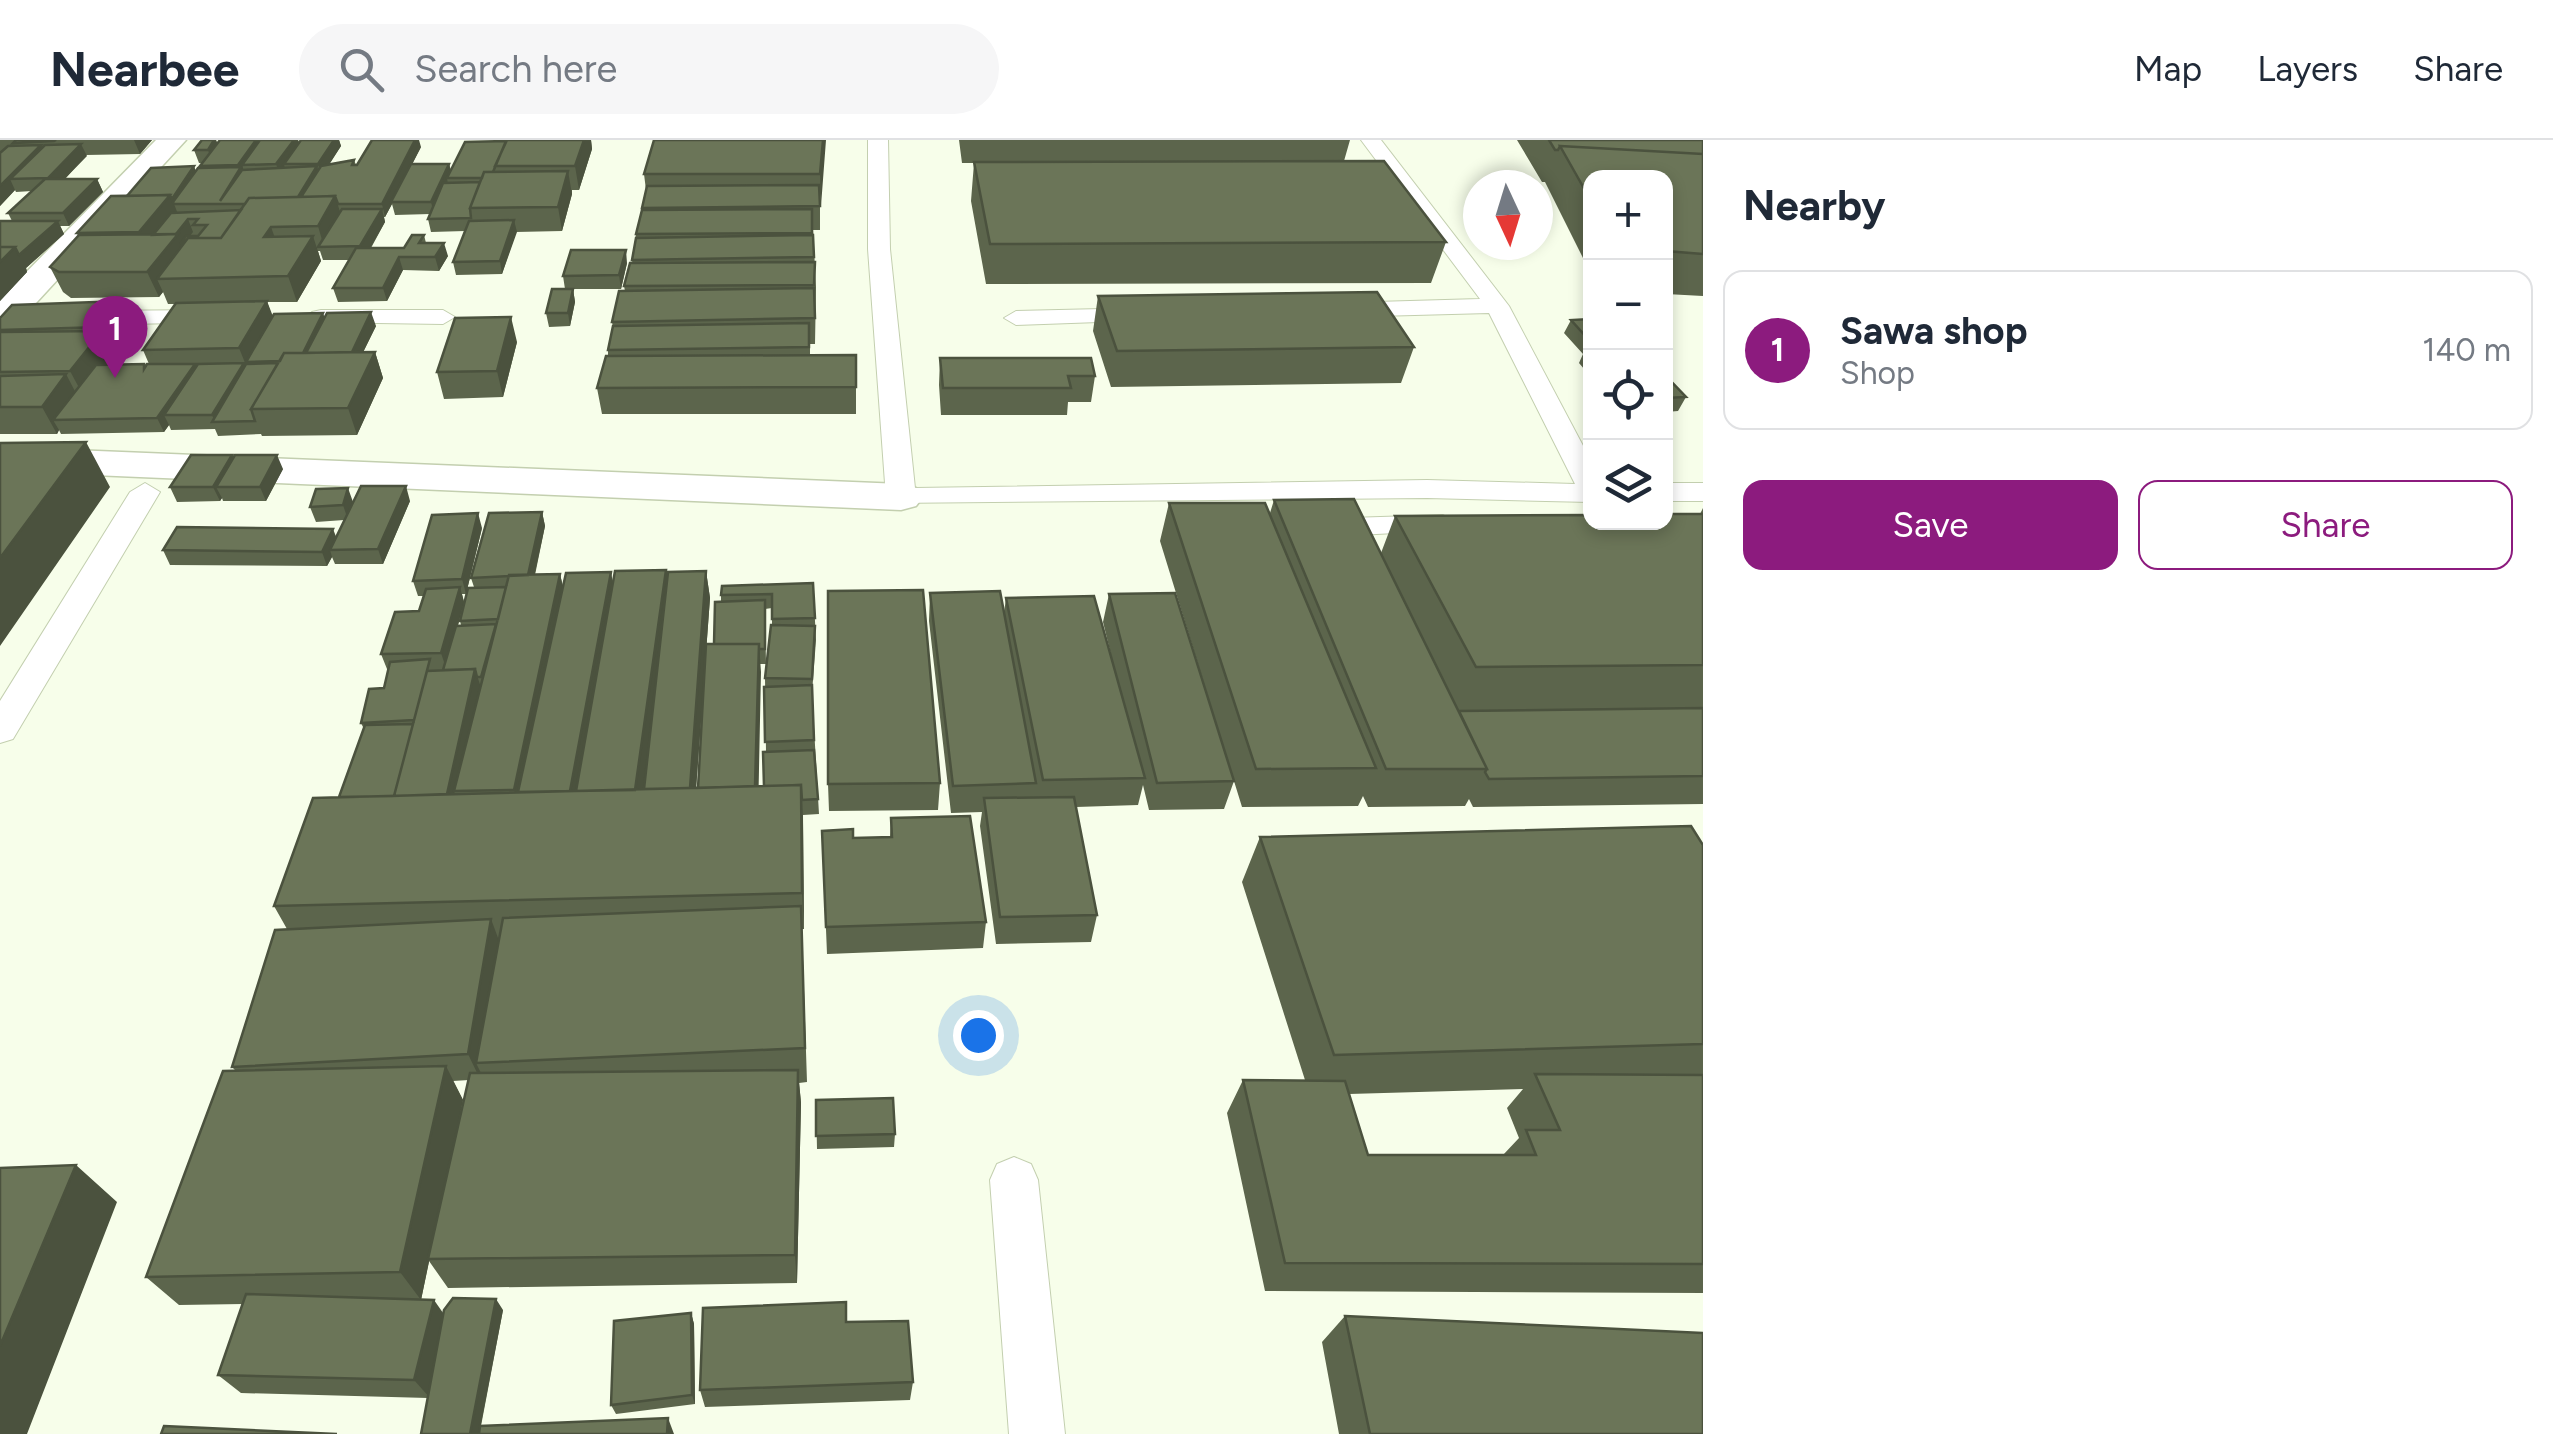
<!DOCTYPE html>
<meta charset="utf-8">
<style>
:root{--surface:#fff;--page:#f6f6f7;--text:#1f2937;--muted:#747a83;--line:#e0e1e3;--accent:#8c1b7e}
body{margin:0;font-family:Figtree,sans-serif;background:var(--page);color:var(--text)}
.controls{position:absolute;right:30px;top:30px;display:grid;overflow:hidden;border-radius:20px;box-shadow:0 5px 15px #0003}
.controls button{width:90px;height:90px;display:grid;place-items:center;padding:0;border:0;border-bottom:2px solid var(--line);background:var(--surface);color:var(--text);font:50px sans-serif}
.compass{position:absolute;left:1463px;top:30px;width:90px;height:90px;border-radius:50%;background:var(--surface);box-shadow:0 5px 15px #0003;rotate:176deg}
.you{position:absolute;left:978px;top:895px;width:35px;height:35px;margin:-25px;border:8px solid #fff;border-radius:50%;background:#1a73e8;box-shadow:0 0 0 15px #1a73e833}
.badge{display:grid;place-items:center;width:65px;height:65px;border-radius:50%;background:var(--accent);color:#fff;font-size:32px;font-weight:700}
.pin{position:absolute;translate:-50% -82px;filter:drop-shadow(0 2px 5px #0008)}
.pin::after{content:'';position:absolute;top:52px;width:35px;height:30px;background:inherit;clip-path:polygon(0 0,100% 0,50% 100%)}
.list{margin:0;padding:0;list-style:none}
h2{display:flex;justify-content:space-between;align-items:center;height:130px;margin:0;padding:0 40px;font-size:42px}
h2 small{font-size:32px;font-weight:400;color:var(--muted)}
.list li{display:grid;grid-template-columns:65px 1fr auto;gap:30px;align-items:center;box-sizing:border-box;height:160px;margin:0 20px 20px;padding:0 20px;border:2px solid var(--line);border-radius:20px}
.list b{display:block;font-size:38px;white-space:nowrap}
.list p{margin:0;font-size:32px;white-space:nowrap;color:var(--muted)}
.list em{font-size:32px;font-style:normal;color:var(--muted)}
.actions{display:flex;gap:20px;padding:30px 40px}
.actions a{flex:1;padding:22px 0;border:2px solid var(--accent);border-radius:20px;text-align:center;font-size:35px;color:var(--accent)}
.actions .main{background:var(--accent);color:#fff}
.icon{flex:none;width:55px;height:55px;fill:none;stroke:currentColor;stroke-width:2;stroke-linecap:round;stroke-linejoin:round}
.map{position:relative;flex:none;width:1703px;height:1294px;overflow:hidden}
header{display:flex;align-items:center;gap:60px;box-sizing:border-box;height:140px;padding:0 50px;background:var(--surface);border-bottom:2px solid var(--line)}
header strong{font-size:48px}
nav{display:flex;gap:55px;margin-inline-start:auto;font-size:35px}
.search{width:700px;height:90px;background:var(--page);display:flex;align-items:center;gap:25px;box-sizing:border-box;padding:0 35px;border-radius:55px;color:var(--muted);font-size:38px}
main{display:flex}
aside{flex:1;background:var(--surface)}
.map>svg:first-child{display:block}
</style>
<header>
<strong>Nearbee</strong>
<div class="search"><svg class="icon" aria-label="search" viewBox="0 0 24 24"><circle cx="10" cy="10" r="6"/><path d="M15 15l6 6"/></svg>Search here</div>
<nav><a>Map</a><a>Layers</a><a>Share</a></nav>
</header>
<main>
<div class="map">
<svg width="1703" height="1294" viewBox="0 0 1703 1294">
<rect width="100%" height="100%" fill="#f7feea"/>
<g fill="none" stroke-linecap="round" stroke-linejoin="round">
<g stroke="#c3cfaf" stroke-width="2">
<path id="lane" d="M 868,0 L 888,0 L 890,109 L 915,348 L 1427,340 L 1575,344 L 1489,173 L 1340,177 L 1328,170 L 1340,163 L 1480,159 L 1361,0 L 1381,0 L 1509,166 L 1590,319 L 1590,362 L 1427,358 L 891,363 L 886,357 L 868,109 Z
M 1145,168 L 1157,175 L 1154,180 L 1016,185 L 1004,178 L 1016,171 Z
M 216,170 L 225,172 L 228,177 L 225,182 L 81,185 L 69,178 L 81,171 Z
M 321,170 L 443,170 L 455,177 L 443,184 L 312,182 L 309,177 L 312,172 Z
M 145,343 L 160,352 L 13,599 L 0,603 L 0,561 L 130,352 Z
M 1666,343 L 1703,343 L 1703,361 L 1666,361 Z
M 1443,375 L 1458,384 L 1454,390 L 1318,397 L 1303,388 L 1318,379 Z
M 1014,1017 L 1031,1024 L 1038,1040 L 1065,1294 L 1009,1294 L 990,1040 L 997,1024 Z"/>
</g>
<g stroke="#c3cfaf" stroke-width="3">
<path id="street" d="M 156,0 L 186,0 L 13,188 L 0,191 L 0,159 Z
M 0,307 L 901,344 L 916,348 L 923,357 L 916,366 L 901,370 L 0,331 Z"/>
</g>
<use href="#lane" fill="#fff" fill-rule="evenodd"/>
<use href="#street" fill="#fff" fill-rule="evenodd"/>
</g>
<path fill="#5c654c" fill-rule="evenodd" d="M 0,0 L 152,0 L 140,14 L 86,15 L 65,39 L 97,39 L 103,52 L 69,86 L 60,86 L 64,94 L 26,128 L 27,132 L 0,161 L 0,81 L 12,81 L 8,73 L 32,51 L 16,52 L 15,50 L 0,66 Z
M 202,0 L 216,0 L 217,3 L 220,0 L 298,0 L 299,2 L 301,0 L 339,0 L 341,6 L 329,24 L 354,20 L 356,25 L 421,7 L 412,24 L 449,24 L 451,30 L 494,1 L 493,0 L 591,0 L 592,9 L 579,50 L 572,50 L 572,54 L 562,91 L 516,92 L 502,134 L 456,135 L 453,122 L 465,91 L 431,92 L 428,79 L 430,74 L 395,75 L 392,64 L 385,77 L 384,77 L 385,82 L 371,108 L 404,108 L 424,95 L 426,103 L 448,116 L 439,131 L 403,130 L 387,161 L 338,162 L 333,148 L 349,120 L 323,120 L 320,111 L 318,111 L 321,121 L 297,162 L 267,162 L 272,176 L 325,177 L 376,186 L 363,212 L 375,212 L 383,238 L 357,295 L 262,296 L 261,294 L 218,296 L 215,289 L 171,290 L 169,285 L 164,292 L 61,294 L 59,290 L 57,294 L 0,294 L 0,178 L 134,187 L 116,213 L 113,213 L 115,217 L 109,224 L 145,226 L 149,224 L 143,210 L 176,164 L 168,164 L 163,152 L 159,157 L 71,158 L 63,152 L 50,127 L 78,96 L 77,93 L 127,56 L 194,26 L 196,32 L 201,28 L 200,26 L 203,23 L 199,23 L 194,10 Z
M 959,0 L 1350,0 L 1344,21 L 1446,102 L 1431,143 L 986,144 L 971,61 L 974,23 L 962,23 Z
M 1517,0 L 1703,0 L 1703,156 L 1666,154 L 1666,38 L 1590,38 L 1590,132 L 1545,42 L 1542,42 Z
M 824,15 L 820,66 L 820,90 L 813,90 L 816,147 L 815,204 L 810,204 L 810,215 L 856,215 L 856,274 L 602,274 L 597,248 L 608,216 L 608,210 L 613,187 L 612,182 L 625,151 L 624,146 L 632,123 L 636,94 L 646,50 L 644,34 Z
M 627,123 L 621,149 L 573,149 L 575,162 L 570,186 L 549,187 L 546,173 L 565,149 L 563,136 Z
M 1098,156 L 1414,207 L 1401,243 L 1111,247 L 1093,191 Z
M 1590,179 L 1590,236 L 1579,223 L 1583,214 L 1564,193 L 1571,180 Z
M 517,202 L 503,257 L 444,259 L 437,232 Z
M 940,218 L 1095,236 L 1091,262 L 1068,262 L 1067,275 L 941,275 L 939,245 Z
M 1666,236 L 1686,257 L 1678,271 L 1666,272 Z
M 232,315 L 233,317 L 283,329 L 266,361 L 223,361 L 222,358 L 220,361 L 177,362 L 170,347 Z
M 1274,360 L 1381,413 L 1395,376 L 1700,374 L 1703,368 L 1703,664 L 1473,667 L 1469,659 L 1465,666 L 1368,667 L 1363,656 L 1358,666 L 1242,667 L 1160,401 L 1169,363 L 1270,373 Z
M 410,361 L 383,424 L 335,424 L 332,417 L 327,426 L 170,425 L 163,410 L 336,397 L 344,380 L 316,382 L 310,367 L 353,362 Z
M 542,372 L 545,386 L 535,435 L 560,434 L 563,446 L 667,439 L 706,431 L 710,458 L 696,648 L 698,648 L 714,504 L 721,461 L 721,455 L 813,443 L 816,500 L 812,553 L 819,674 L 803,675 L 804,789 L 802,789 L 807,942 L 799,943 L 801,963 L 797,1143 L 448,1148 L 429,1121 L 421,1160 L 443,1174 L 503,1170 L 481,1286 L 421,1294 L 428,1258 L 241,1253 L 218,1235 L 243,1164 L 179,1165 L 146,1137 L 235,930 L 232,927 L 287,789 L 274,766 L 339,657 L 364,589 L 361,583 L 384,548 L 388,529 L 387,529 L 381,514 L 419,471 L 424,456 L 418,456 L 413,441 L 482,388 L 466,454 L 462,454 L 464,462 L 458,486 L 461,485 L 460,481 L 474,447 L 471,438 ZM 772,468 L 772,485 L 765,538 L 766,612 L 764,646 L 758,646 L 760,524 L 766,524 L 765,469 ZM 469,940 L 445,1045 L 463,960 L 453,941 Z
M 930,453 L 1004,473 L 1006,458 L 1115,531 L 1103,482 L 1109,454 L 1234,641 L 1224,669 L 1149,670 L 1143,645 L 1138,665 L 1076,667 L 1097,775 L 1091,802 L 996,804 L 980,686 L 982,672 L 951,673 L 929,481 Z
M 940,643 L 938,670 L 829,671 L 828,644 Z
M 891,678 L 986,782 L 983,808 L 827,814 L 822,691 L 853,698 L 890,697 Z
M 1260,697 L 1703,705 L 1703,1153 L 1265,1151 L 1227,973 L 1243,940 L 1305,940 L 1242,742 ZM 1523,949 L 1507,968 L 1519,998 L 1503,1015 L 1368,1015 L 1349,954 Z
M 816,960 L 895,994 L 894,1007 L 817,1009 Z
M 691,1173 L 694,1184 L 695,1264 L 616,1274 L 611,1265 Z
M 1345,1176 L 1703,1294 L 1339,1294 L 1322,1202 Z
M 847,1182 L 913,1242 L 910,1260 L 705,1267 L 700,1250 Z"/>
<path fill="#4b523e" d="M 134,0 L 152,0 L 140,14 Z
M 214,0 L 216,0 L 220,10 L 212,22 L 208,10 Z
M 256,0 L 262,0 L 242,25 L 245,34 L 220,61 L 240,29 L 238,25 Z
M 294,0 L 298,0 L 301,8 L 284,24 L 285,29 L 280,36 L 276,24 Z
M 334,0 L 339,0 L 341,6 L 322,36 L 318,24 Z
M 415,0 L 419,0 L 421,7 L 393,62 L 391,62 L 392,64 L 385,77 L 382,64 Z
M 584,0 L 591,0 L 592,9 L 579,50 L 575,26 Z
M 823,0 L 826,0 L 821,66 L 820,34 Z
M 81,4 L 87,16 L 53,51 L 48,38 Z
M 41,5 L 47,17 L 10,39 L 15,50 L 0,66 L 0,46 Z
M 449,24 L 452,36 L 447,38 L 448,44 L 434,74 L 431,62 Z
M 194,26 L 198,39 L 174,64 L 180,79 L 150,117 L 139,92 Z
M 317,26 L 321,38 L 295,63 Z
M 568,31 L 572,54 L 562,91 L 558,67 Z
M 97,39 L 103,52 L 69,86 L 63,73 Z
M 335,56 L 343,81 L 324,107 L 318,86 Z
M 382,69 L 385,82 L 364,119 L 360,106 Z
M 188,79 L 193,92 L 157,139 L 163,152 L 159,157 L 147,132 Z
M 514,80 L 517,92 L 502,134 L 500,121 Z
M 58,81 L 64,94 L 26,128 L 27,132 L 0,161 L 0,122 L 15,107 Z
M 271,87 L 280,112 L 264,97 Z
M 313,96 L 321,121 L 297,162 L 288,136 Z
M 444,103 L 448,116 L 439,131 L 435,117 Z
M 626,110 L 627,123 L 621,149 L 619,135 Z
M 399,117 L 403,130 L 387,161 L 383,148 Z
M 573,149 L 575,162 L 570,186 L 568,173 Z
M 122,161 L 134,187 L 116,213 L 104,187 Z
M 267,161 L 277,187 L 246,222 L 251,233 L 250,235 L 239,208 Z
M 371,172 L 376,186 L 354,231 L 350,217 Z
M 323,173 L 328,187 L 299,220 Z
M 511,177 L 517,202 L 503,257 L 497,231 Z
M 102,191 L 115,217 L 84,257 L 70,231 Z
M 375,212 L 383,238 L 357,295 L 348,268 Z
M 244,223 L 249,237 L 215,282 L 212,275 Z
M 195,224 L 201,238 L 164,275 L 169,285 L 164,292 L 157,278 Z
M 66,234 L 80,261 L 53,280 L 59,290 L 57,294 L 42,267 Z
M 86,302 L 110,347 L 0,506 L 0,418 Z
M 232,315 L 238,329 L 216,347 L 222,358 L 220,361 L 213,347 Z
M 277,315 L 283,329 L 266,361 L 260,347 Z
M 406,346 L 410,361 L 383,424 L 378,409 Z
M 348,348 L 353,362 L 348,380 L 343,365 Z
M 542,372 L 545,386 L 531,451 L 528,436 Z
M 478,373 L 482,388 L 466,454 L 462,439 Z
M 333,389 L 339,404 L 330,410 L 332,417 L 327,426 L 322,412 Z
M 666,430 L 670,458 L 640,679 L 635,652 Z
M 706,431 L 710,458 L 694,677 L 690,650 Z
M 611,432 L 616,460 L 582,653 L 570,651 Z
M 560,434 L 566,462 L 523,677 L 514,650 Z
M 460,447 L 464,462 L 446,528 L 441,513 Z
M 759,504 L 761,532 L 758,676 L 755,648 Z
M 475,529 L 484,557 L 454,651 L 460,668 L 447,654 Z
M 801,645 L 803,683 L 804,789 L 802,753 Z
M 491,779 L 501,806 L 476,923 L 481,933 L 480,939 L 468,914 Z
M 446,926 L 463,960 L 421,1160 L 400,1132 Z
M 798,930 L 801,963 L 797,1143 L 795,1115 Z
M 76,1025 L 117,1062 L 27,1294 L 0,1294 L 0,1206 Z
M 496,1159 L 503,1170 L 479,1294 L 470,1294 Z
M 434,1160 L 448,1180 L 430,1258 L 414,1240 Z
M 691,1173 L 694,1184 L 695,1264 L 692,1255 Z
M 668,1278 L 674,1294 L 667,1294 Z"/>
<path fill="#6b7558" stroke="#4b523e" stroke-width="2.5" d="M 16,0 L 56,0 L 54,1 L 13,3 Z
M 202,0 L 214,0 L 208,10 L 194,10 Z
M 220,0 L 256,0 L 238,25 L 200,26 Z
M 260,0 L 294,0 L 276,24 L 242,25 Z
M 301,0 L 334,0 L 318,24 L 284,24 Z
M 372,0 L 415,0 L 382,64 L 338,64 L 335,56 L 301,57 L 321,26 L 354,20 L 352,25 L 357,25 Z
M 507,0 L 584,0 L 575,26 L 495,26 Z
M 654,0 L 823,0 L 820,34 L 644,34 Z
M 1549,0 L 1703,0 L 1703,14 L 1560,6 L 1558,10 L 1555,10 Z
M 506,1 L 493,32 L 484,32 L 482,38 L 447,38 L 465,2 Z
M 81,4 L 48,38 L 10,39 L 45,5 Z
M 41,5 L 0,46 L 0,13 L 8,6 Z
M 1560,6 L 1703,14 L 1703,114 L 1666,111 L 1666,38 L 1590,38 L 1590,59 Z
M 1384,21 L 1446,102 L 990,104 L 974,22 Z
M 411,24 L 449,24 L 431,62 L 391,62 Z
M 194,26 L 172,59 L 170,55 L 127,56 L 151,28 Z
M 317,26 L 298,57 L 249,58 L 245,64 L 174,64 L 173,62 L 198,28 L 241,27 L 220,61 L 242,30 Z
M 568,31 L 558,67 L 470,68 L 484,32 Z
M 45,39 L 97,39 L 63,73 L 8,73 Z
M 480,42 L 470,68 L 471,78 L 428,79 L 443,43 Z
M 819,45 L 820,66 L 642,68 L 647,46 Z
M 170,55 L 139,92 L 77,93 L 111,56 Z
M 335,56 L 318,86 L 271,87 L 264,97 L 313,96 L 288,136 L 157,139 L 188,98 L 221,98 L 249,58 Z
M 342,69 L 382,69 L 360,106 L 318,107 Z
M 812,69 L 812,93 L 636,94 L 642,70 Z
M 241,70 L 221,98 L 188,98 L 182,105 L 181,103 L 186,96 L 198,96 L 207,85 L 193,85 L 198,79 L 188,79 L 176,94 L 153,95 L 171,73 Z
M 514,80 L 500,121 L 453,122 L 469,81 Z
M 0,81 L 58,81 L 19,115 L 15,107 L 0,107 Z
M 178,94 L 147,132 L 59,132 L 50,127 L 79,95 Z
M 412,95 L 424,95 L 419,103 L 444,103 L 435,117 L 399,117 L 383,148 L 333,148 L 356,108 L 404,108 Z
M 813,95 L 814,117 L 632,120 L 636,98 Z
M 0,107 L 15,107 L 0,122 Z
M 571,110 L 626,110 L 619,135 L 563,136 Z
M 815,122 L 814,145 L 624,146 L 630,123 Z
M 814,148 L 815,178 L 612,182 L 619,151 Z
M 552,149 L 573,149 L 568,173 L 546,173 Z
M 1377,152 L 1414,207 L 1117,211 L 1098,156 Z
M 122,161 L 104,187 L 0,190 L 0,178 L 12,165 Z
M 267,161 L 239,208 L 143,210 L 176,163 Z
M 371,172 L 352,212 L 306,213 L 327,173 Z
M 323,173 L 303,213 L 284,213 L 280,221 L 246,222 L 274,174 Z
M 511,177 L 497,231 L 437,232 L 455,178 Z
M 1590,179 L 1590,201 L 1571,180 Z
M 809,183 L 809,207 L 608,210 L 613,186 Z
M 102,191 L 70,231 L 0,232 L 0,192 Z
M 375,212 L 348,268 L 251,269 L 284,213 Z
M 856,215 L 856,247 L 597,248 L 606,216 Z
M 940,218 L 1091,218 L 1095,236 L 1068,236 L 1071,248 L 943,248 Z
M 244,223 L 212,275 L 164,275 L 198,224 Z
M 278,223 L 251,269 L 255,281 L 212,282 L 246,224 Z
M 144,224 L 144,229 L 147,224 L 195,224 L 157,278 L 53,280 L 96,225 Z
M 66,234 L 42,267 L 0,267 L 0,236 Z
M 1666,236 L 1686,257 L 1666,258 Z
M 86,302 L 0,418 L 0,303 Z
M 191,315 L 232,315 L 213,347 L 170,347 Z
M 235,315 L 277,315 L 260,347 L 216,347 Z
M 361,346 L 406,346 L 378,409 L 330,410 Z
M 348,348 L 343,365 L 310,367 L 316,349 Z
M 1354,359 L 1487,629 L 1386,629 L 1274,360 Z
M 1169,363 L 1265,363 L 1376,628 L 1256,629 Z
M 542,372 L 528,435 L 471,438 L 489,373 Z
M 478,373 L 462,439 L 413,441 L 432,375 Z
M 1666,374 L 1703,374 L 1703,525 L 1476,527 L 1395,376 L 1590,375 L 1590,382 L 1666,382 Z
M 177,387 L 333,389 L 322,412 L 163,410 Z
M 666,430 L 635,650 L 576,651 L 615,431 Z
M 706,431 L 690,648 L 644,649 L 668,432 Z
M 611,432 L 570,651 L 518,652 L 566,433 Z
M 560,434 L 514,650 L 454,651 L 509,435 Z
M 813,443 L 815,478 L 772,479 L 772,454 L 721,455 L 722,446 Z
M 460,447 L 441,513 L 381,514 L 395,472 L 419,471 L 426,449 Z
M 506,447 L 498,479 L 460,481 L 468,448 Z
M 923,450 L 940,643 L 828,644 L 828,451 Z
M 1000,451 L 1036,643 L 953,646 L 930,453 Z
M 1175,453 L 1234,641 L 1157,643 L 1109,454 Z
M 1094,456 L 1145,638 L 1043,640 L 1006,458 Z
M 765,460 L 765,509 L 759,509 L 759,504 L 714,504 L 715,462 Z
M 496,484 L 481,537 L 477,537 L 475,529 L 443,530 L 456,486 Z
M 771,485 L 815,486 L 812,539 L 765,538 Z
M 706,504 L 759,504 L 755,646 L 698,648 Z
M 430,519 L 414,580 L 361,583 L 369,549 L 384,548 L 390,522 Z
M 475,529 L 447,654 L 394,656 L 427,531 Z
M 812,545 L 814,600 L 765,602 L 764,547 Z
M 1703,568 L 1703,636 L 1489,639 L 1485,632 L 1487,629 L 1459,571 Z
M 413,584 L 394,656 L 339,657 L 365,585 Z
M 814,610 L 818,659 L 802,660 L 801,645 L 764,646 L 763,612 Z
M 801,645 L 802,753 L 274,766 L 313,658 Z
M 1074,657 L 1097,775 L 1000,777 L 984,658 Z
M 970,676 L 986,782 L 826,787 L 822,691 L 853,689 L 853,698 L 892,697 L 891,678 Z
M 1691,686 L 1703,705 L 1703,904 L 1334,915 L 1260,697 Z
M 801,766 L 805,908 L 476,923 L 503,778 Z
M 491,779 L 468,914 L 232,927 L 275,790 Z
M 446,926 L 400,1132 L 146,1137 L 223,931 Z
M 798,930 L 795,1115 L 428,1119 L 470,933 Z
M 1535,934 L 1703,935 L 1703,1124 L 1285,1123 L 1243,940 L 1345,941 L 1368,1015 L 1536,1015 L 1526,990 L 1560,990 Z
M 893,958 L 895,994 L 816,996 L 816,960 Z
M 76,1025 L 0,1206 L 0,1028 Z
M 246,1154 L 434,1160 L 414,1240 L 218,1235 Z
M 453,1158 L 496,1159 L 470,1294 L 421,1294 L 444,1170 Z
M 846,1162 L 846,1182 L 908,1181 L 913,1242 L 700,1250 L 703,1168 Z
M 691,1173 L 692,1255 L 611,1265 L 614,1181 Z
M 1345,1176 L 1703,1193 L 1703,1294 L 1370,1294 Z
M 668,1278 L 667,1294 L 479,1294 L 480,1286 Z
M 164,1286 L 337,1294 L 161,1294 Z"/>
</svg>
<div class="controls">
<button>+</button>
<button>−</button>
<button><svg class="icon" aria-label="locate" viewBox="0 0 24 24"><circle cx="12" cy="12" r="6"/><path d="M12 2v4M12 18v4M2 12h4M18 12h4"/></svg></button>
<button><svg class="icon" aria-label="layers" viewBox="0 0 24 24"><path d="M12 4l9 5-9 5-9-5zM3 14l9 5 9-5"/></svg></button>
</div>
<svg class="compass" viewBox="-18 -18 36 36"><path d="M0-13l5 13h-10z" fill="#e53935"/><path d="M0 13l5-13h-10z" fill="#747a83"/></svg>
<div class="you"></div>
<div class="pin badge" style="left:115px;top:238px">1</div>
</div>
<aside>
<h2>Nearby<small></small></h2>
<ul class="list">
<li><span class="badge">1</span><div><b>Sawa shop</b><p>Shop</p></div><em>140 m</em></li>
</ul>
<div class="actions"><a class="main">Save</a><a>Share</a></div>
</aside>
</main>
